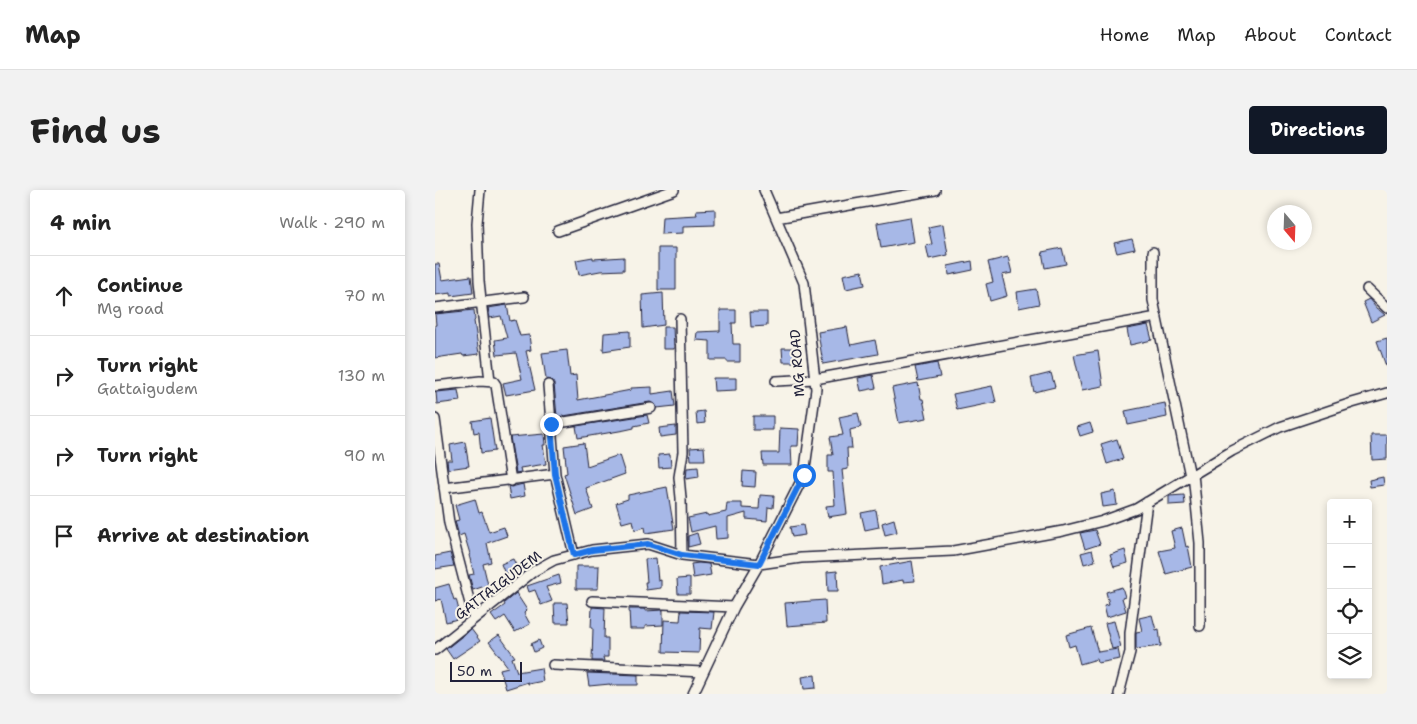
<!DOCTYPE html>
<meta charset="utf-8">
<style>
:root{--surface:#fff;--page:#f2f2f2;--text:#222;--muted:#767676;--line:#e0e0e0;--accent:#111827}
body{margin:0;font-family:"Shantell Sans",sans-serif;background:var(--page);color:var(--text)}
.controls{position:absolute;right:15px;bottom:15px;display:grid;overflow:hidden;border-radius:5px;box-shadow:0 2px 8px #0003}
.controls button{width:45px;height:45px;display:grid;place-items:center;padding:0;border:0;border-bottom:1px solid var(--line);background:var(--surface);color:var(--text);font:25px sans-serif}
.compass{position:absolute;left:832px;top:15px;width:45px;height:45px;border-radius:50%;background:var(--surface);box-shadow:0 2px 8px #0003;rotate:161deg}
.scale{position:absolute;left:15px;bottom:12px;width:72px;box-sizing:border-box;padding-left:5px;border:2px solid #22223b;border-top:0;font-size:14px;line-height:18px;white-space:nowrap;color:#22223b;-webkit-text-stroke:4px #f7f3e8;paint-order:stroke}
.stop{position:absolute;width:15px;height:15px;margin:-11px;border:4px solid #1a73e8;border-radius:50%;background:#fff}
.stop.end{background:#1a73e8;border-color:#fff;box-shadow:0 1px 5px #0008}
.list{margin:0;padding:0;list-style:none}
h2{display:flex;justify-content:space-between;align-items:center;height:65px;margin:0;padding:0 20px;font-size:21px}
h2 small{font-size:16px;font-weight:400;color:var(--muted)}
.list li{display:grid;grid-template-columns:32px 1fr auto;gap:15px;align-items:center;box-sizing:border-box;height:80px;padding:0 20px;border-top:1px solid var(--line)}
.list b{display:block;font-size:19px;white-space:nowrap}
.list p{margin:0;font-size:16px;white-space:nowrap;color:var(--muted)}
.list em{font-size:16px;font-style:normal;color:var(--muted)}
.icon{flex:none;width:28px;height:28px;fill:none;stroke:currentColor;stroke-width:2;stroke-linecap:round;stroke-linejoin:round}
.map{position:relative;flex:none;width:952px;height:504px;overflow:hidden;border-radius:5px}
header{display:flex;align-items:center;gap:30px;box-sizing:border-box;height:70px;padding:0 25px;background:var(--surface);border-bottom:1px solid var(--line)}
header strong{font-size:24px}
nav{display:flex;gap:28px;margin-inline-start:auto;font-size:18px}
.intro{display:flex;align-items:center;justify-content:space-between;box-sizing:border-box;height:120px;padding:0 30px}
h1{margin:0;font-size:35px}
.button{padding:12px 22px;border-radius:5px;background:var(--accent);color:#fff;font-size:18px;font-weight:700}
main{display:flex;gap:30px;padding:0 30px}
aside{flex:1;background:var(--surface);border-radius:5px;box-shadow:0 2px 8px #0003}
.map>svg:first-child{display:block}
</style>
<header>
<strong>Map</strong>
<nav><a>Home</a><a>Map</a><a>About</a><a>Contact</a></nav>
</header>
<div class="intro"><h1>Find us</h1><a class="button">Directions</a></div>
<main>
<aside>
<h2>4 min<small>Walk · 290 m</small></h2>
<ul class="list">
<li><svg class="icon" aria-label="ahead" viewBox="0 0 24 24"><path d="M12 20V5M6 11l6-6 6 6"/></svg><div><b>Continue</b><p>Mg road</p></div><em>70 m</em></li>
<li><svg class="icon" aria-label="right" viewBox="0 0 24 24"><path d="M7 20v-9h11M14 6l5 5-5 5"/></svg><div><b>Turn right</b><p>Gattaigudem</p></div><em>130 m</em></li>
<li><svg class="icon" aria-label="right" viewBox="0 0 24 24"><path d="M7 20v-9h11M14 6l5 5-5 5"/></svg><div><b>Turn right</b></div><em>90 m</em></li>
<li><svg class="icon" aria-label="arrive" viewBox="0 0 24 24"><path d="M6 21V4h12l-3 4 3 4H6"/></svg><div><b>Arrive at destination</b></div></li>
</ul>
</aside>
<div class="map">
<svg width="952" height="504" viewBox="0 0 952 504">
<rect width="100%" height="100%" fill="#f7f3e8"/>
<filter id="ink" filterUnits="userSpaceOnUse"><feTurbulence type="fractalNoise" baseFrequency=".02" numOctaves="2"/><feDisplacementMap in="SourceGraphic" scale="10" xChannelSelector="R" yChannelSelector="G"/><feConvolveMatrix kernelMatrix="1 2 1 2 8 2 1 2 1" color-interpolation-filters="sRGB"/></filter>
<g filter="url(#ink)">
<path fill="#a7b8e7" stroke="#22223b" d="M 280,19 L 280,35 L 248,36 L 248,43 L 226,44 L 227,27 L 262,25 L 261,20 Z
M 475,27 L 479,52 L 446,58 L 442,33 Z
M 508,34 L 513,65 L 494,69 L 491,55 L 497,54 L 493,37 Z
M 697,49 L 700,59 L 682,63 L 679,53 Z
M 223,58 L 241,58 L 241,100 L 223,100 Z
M 627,58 L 631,74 L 610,78 L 607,62 Z
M 158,67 L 158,69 L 189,67 L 189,80 L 165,81 L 144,85 L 141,70 Z
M 573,67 L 577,83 L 567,85 L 572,106 L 555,111 L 551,94 L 558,92 L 553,72 Z
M 537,71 L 538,80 L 514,85 L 513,76 Z
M 0,74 L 4,74 L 7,90 L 36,86 L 38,103 L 16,106 L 16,103 L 0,105 Z
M 427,81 L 430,95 L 411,99 L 408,85 Z
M 601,99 L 604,114 L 584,118 L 582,102 Z
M 228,103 L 229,135 L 208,138 L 207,105 Z
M 934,109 L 942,119 L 943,119 L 950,125 L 936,132 L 928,112 Z
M 72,115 L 75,131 L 80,130 L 85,146 L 94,145 L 96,160 L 91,161 L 100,200 L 71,205 L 68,193 L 87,189 L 81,163 L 62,165 L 60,150 L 72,148 L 66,126 L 55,128 L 53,118 Z
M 39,120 L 40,130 L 39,131 L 44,164 L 28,166 L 27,164 L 0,168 L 0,135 L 1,135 L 0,124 Z
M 285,120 L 301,120 L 301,133 L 297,133 L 298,154 L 305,154 L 305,172 L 292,172 L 292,170 L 275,170 L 275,151 L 261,150 L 262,142 L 285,141 Z
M 315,122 L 332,122 L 332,136 L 316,137 Z
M 713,135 L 717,150 L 695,155 L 692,139 Z
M 228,137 L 238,137 L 239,159 L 228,159 Z
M 412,137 L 415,154 L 416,155 L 440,150 L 443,164 L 388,174 L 383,142 Z
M 195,141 L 195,157 L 168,161 L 169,143 Z
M 952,148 L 952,176 L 951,176 L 942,151 Z
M 347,158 L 359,158 L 359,172 L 348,172 Z
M 132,160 L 135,186 L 141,185 L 143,210 L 196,200 L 196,198 L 217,197 L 217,204 L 238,201 L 240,216 L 222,218 L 220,214 L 215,212 L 122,227 L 119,194 L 116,190 L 111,189 L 107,163 Z
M 663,161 L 668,196 L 647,200 L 639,165 Z
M 502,173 L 505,187 L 483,191 L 480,177 Z
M 616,183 L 620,197 L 599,202 L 596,188 Z
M 438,185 L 441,198 L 426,201 L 423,188 Z
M 278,188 L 301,188 L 301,200 L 279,201 Z
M 483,193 L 486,209 L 488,209 L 492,228 L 464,233 L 457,198 Z
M 557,196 L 561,212 L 522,220 L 518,204 Z
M 23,200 L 25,211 L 2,214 L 1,202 Z
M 730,213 L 732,227 L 693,235 L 690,221 Z
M 269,221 L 270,233 L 262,234 L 261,222 Z
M 423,223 L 426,237 L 415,240 L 417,258 L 412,258 L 413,279 L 407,280 L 412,324 L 393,327 L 391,316 L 400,315 L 398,282 L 393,282 L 393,265 L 398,265 L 395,247 L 408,245 L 404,227 Z
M 212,225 L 214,233 L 199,236 L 199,238 L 190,240 L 143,248 L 141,236 Z
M 318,226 L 338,226 L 338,240 L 318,240 Z
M 55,228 L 60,261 L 46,263 L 44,242 L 39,243 L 37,231 Z
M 655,233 L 658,242 L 645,246 L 642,237 Z
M 241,236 L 241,245 L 225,247 L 224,238 Z
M 345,238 L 364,239 L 363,256 L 356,256 L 357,275 L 328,275 L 327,263 L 344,263 Z
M 109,244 L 110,255 L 108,255 L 111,274 L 85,278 L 86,282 L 81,283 L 75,247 Z
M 936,245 L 952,245 L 952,269 L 937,270 Z
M 682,249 L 688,269 L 672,274 L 666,254 Z
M 30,252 L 34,276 L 13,279 L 12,270 L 17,270 L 15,255 Z
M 149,253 L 152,276 L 184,265 L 190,284 L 151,298 L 158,319 L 142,325 L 129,284 L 132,283 L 129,256 Z
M 269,257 L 270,270 L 256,270 L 255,258 Z
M 235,264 L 236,277 L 224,278 L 223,265 Z
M 263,277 L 264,287 L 251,289 L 252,278 Z
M 308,281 L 321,282 L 320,297 L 307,296 Z
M 948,287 L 949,295 L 935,297 L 934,290 Z
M 88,294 L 90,306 L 75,309 L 73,296 L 76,297 Z
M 232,297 L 239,339 L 211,343 L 210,337 L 200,340 L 198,330 L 187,333 L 181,313 L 193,309 L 193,305 Z
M 680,301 L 682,315 L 668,317 L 666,304 Z
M 325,305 L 339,306 L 338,318 L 333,317 L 332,331 L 311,329 L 311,323 L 293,328 L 293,348 L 281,349 L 280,336 L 256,342 L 253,328 L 272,324 L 273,326 L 291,322 L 292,313 L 307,313 L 307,318 L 324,319 Z
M 749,305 L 750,314 L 734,315 L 734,306 Z
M 40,309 L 44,323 L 47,322 L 54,342 L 69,337 L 72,346 L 52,353 L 56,372 L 48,374 L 53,395 L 38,400 L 34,385 L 39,384 L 34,365 L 35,364 L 29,344 L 24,346 L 20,331 L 24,330 L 20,315 Z
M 441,320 L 444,337 L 430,340 L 426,323 Z
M 459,329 L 462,342 L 450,345 L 447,333 Z
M 368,335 L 370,345 L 357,347 L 355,337 Z
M 747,338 L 751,357 L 753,356 L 757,377 L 731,384 L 724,361 L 740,358 L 736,341 Z
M 660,340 L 665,354 L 650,359 L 645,343 Z
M 262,343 L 265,354 L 253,357 L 253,346 Z
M 657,360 L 660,371 L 649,374 L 646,363 Z
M 690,360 L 693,373 L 679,377 L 675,365 Z
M 15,363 L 19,376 L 0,379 L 0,366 Z
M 221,368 L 223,391 L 226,390 L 226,398 L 211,400 L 210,392 L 212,392 L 210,369 Z
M 78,369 L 83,379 L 70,384 L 66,374 Z
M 477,371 L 480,391 L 468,392 L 468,390 L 447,394 L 445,377 Z
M 264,373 L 274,374 L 276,385 L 258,388 L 256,374 Z
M 141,376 L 164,376 L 163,399 L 141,399 Z
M 402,381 L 403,401 L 393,401 L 392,382 Z
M 124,385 L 126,393 L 111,397 L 117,411 L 106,415 L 100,400 L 94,402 L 92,396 Z
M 255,388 L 255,404 L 243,404 L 242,389 Z
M 14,394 L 19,410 L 21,409 L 26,428 L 11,432 L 6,409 L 0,411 L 0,398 Z
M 687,397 L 690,407 L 687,408 L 691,421 L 672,427 L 669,415 L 674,414 L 671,402 Z
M 81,403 L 92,420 L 89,423 L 95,434 L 80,442 L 70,426 L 61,432 L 56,425 L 70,415 L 69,413 Z
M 390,410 L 391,433 L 352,436 L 350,413 Z
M 119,413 L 132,413 L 134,433 L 120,433 Z
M 157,417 L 170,418 L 169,448 L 173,448 L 173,467 L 168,467 L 169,471 L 157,471 L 158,438 L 156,438 Z
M 194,419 L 210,419 L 210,421 L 228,420 L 228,435 L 210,436 L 210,439 L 195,439 Z
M 246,421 L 279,422 L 277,439 L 265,438 L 264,463 L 228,462 L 229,430 L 245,431 Z
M 717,425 L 721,440 L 724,439 L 726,456 L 701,459 L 701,442 L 707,441 L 704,428 Z
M 679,431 L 686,457 L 677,459 L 670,433 Z
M 656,438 L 663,462 L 683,459 L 685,469 L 663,473 L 662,469 L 645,474 L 640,455 L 634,457 L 631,445 Z
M 36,439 L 45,451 L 18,469 L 11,459 Z
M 64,445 L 80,467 L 77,468 L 82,482 L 106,478 L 108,491 L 93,494 L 93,492 L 71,499 L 65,479 L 73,477 L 54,452 Z
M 104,450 L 107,458 L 99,462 L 96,454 Z
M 152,483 L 203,485 L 203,495 L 175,495 L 175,494 L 154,496 Z
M 380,485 L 381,498 L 369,499 L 367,487 Z"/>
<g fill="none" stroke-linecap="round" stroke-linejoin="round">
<g stroke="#22223b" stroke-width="12">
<path id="minor" d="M 45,0 L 42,33 L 44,91 L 55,191
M 341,28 L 500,0
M 123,41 L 239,0
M 718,62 L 718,110 L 755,286
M 932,99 L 952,118
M 0,118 L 89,107
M 245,129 L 248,262 L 244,287 L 246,308 L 247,365
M 341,191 L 380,189 L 722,127
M 113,195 L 120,284 L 139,365
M 0,196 L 45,191 L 59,192 L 61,195 L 76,291
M 0,229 L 14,333 L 39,429
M 117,234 L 216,218
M 758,284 L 765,353 L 765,436
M 9,298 L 120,284
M 157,411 L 299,417
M 0,460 L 99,381 L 119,370 L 157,360 L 213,354 L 247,365 L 324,374 L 366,368 L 518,361 L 628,341 L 668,331 L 701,319 L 797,261 L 845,237 L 917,213 L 952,203
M 118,475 L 268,482
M 258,504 L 299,417 L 324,374 L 369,285 L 381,199 L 369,93 L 329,0
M 684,504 L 695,462 L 695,443 L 712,312"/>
</g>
<use href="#minor" stroke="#f7f3e8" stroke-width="9"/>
</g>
</g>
<g fill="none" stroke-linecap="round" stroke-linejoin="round" filter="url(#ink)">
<path stroke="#1a73e8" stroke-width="6" d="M 116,234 L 120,284 L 139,365 L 157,360 L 213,354 L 247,365 L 324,374 L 369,285"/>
</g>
<g text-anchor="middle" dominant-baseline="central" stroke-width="4" stroke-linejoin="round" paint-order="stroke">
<g font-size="14" fill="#22223b" stroke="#f7f3e8">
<text transform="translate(362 173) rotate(-94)">MG ROAD</text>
<text transform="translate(63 395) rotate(-37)">GATTAIGUDEM</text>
</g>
</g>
</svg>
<div class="controls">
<button>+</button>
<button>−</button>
<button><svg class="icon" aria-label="locate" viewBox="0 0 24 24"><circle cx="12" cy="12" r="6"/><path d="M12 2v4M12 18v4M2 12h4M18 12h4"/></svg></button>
<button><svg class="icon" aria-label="layers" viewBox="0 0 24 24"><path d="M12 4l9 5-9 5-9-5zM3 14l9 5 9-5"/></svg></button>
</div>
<svg class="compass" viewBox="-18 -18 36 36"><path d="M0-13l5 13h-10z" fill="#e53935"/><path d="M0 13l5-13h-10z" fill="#767676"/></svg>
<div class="scale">50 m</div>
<div class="stop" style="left:369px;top:285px"></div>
<div class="stop end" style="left:116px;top:234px"></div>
</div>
</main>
